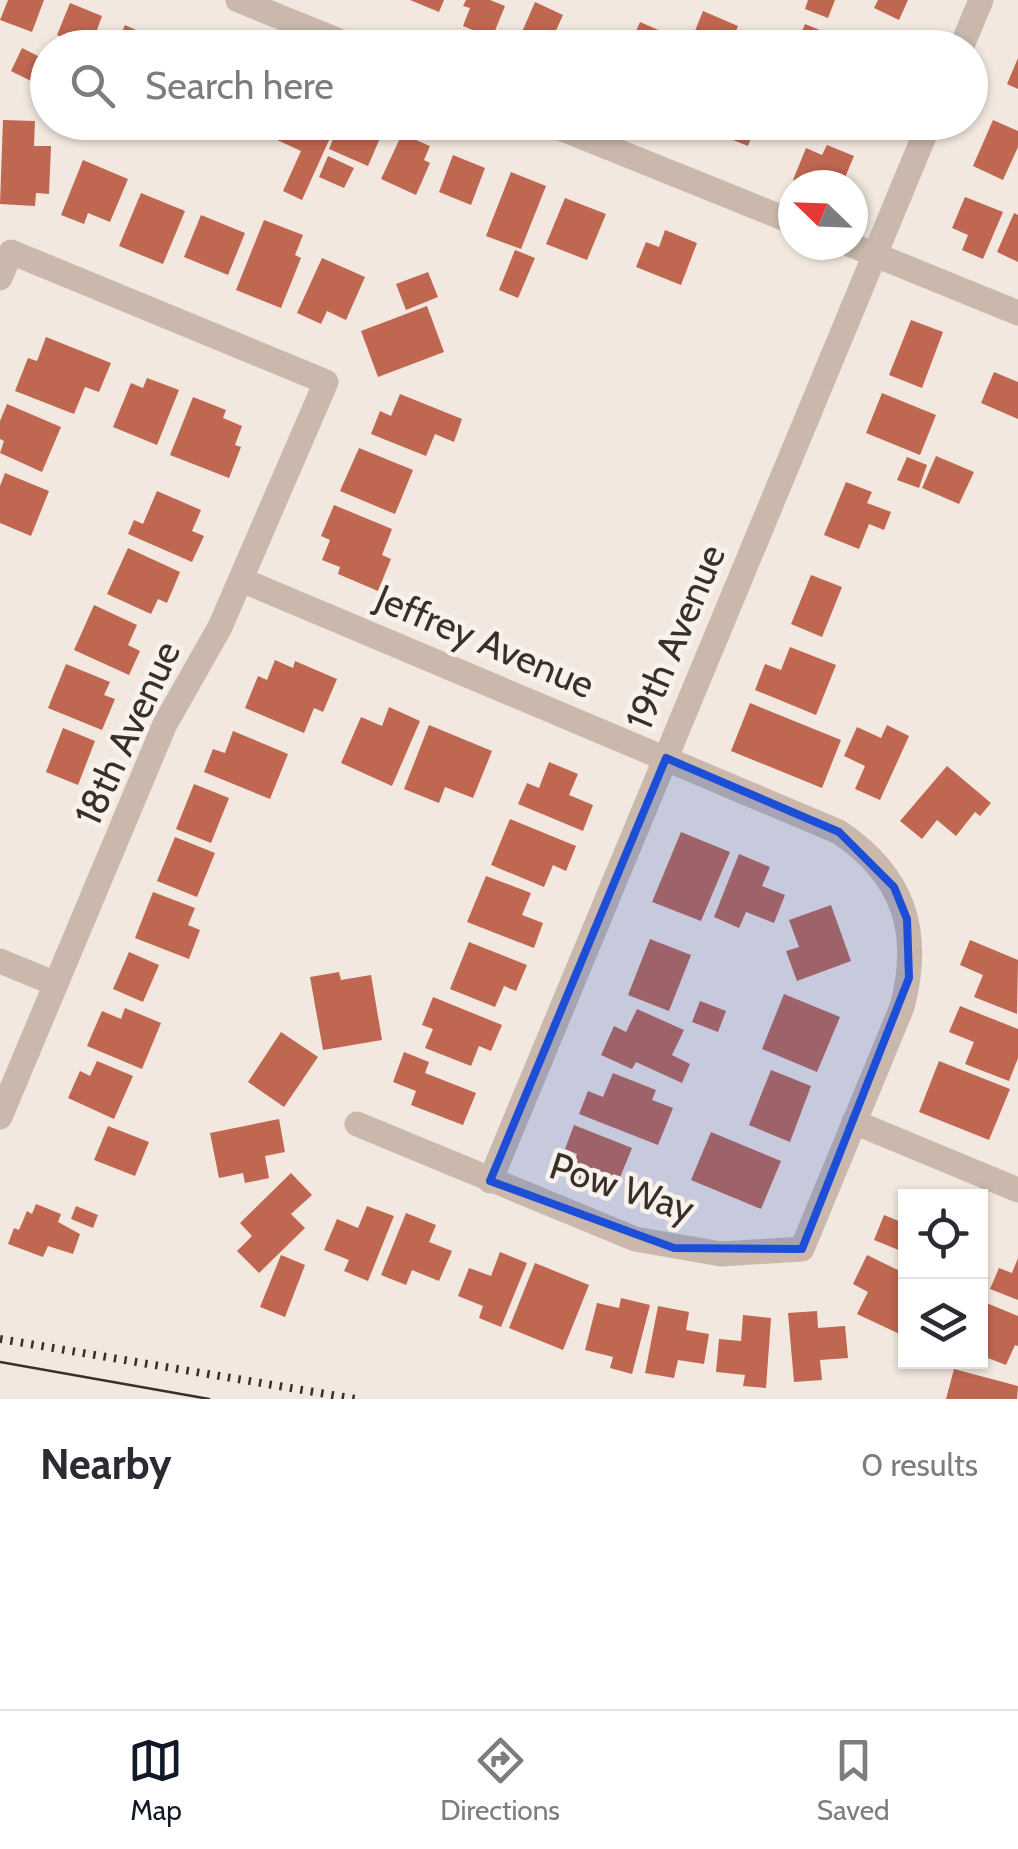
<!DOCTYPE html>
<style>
:root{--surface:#fff;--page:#f7f7f7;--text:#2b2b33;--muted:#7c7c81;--line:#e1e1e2;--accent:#111827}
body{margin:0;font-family:Cabin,sans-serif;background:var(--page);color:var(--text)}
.controls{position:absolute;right:30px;bottom:30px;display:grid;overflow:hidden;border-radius:0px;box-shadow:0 2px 8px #0004}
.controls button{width:90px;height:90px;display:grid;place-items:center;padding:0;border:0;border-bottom:2px solid var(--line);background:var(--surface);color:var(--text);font:50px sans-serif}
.compass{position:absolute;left:778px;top:170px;width:90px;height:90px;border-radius:50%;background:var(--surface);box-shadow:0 2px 8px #0004;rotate:293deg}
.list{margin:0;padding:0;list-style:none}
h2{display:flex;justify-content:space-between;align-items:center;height:130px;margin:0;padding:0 40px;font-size:42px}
h2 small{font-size:32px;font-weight:400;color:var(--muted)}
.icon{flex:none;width:55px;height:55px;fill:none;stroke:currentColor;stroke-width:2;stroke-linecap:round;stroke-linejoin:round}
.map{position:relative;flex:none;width:1018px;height:1399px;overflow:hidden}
.search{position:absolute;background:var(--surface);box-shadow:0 2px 8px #0004;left:30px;right:30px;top:30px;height:110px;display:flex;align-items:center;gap:25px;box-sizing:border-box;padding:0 35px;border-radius:55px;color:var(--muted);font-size:38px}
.sheet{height:310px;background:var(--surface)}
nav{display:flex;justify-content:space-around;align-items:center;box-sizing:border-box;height:140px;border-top:2px solid var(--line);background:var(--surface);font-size:28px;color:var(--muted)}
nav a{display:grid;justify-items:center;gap:5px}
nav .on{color:var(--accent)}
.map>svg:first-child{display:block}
</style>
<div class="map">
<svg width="1018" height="1399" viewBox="0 0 1018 1399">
<rect width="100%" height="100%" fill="#f2e8df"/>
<path fill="#bf6750" d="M 8,0 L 44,0 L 32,32 L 0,20 Z
M 410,0 L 444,0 L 439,12 Z
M 466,0 L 490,0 L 505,6 L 492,38 L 463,26 L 470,8 L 463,6 Z
M 808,0 L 835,0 L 828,18 L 805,9 Z
M 878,0 L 908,0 L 899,20 L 874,8 Z
M 535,2 L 563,15 L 548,48 L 515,48 Z
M 70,3 L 102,16 L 97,30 L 102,33 L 97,48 L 88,48 L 57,35 Z
M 703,11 L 738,26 L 729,48 L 688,48 Z
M 640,22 L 663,32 L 656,48 L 629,48 Z
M 805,24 L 827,33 L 821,48 L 795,48 Z
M 125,25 L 158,40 L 155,48 L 115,48 Z
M 586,35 L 612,48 L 566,48 L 571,37 L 583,43 Z
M 22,48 L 42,58 L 31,81 L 11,71 Z
M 1018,58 L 1018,89 L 1007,84 Z
M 3,120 L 35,121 L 34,146 L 51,146 L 49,194 L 36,193 L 35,206 L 0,204 Z
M 993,120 L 1018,131 L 1018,147 L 1003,180 L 973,166 Z
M 282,122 L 326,122 L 335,127 L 302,200 L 283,191 L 301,151 L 275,139 Z
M 340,122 L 369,122 L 384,129 L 368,166 L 329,149 Z
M 714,122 L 757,122 L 748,146 L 710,131 Z
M 402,134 L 430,146 L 424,160 L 430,163 L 416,195 L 381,179 Z
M 827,145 L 854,156 L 842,185 L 804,185 L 793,180 L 806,148 L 822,155 Z
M 453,155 L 485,168 L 471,205 L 439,192 Z
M 328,156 L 354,168 L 344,188 L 319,177 Z
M 83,160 L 128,179 L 110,222 L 88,213 L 84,224 L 61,215 Z
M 511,172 L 546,186 L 521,249 L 486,236 Z
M 141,193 L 185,211 L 163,264 L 119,246 Z
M 965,197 L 1003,212 L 983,259 L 962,250 L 968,235 L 952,228 Z
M 565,198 L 606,214 L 587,260 L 546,244 Z
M 1014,213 L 1018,215 L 1018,262 L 997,252 Z
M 201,215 L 245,233 L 228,275 L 184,257 Z
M 264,220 L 303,235 L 295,255 L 301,258 L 281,308 L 236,290 Z
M 665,230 L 697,243 L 681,285 L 636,267 L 646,242 L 659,247 Z
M 515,250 L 535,258 L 518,298 L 499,290 Z
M 322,258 L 365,277 L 346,320 L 327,311 L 321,324 L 297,313 Z
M 428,272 L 438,297 L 406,310 L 396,284 Z
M 427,306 L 444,352 L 378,377 L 361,331 Z
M 911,320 L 943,332 L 922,388 L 889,375 Z
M 46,337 L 111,363 L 99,392 L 85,387 L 74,414 L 15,391 L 28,358 L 37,361 Z
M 994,372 L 1018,382 L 1018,419 L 981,403 Z
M 147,378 L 179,390 L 157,445 L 113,427 L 131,383 L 143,388 Z
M 882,393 L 936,415 L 920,455 L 866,433 Z
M 400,394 L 462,419 L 454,442 L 435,434 L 426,456 L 371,434 L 380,411 L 391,416 Z
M 193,397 L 226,410 L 223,418 L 242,426 L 235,445 L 241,447 L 229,478 L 170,455 Z
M 7,404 L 61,427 L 42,472 L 0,453 L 4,441 L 0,439 L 0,421 Z
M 359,448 L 413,470 L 395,514 L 340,491 Z
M 936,456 L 974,472 L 959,504 L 922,488 Z
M 907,457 L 927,465 L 919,488 L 897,480 Z
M 5,473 L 49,491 L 31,536 L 0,523 L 0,486 Z
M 846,482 L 872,492 L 867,503 L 891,512 L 884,530 L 869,524 L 859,549 L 824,535 Z
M 157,491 L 201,510 L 192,531 L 204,536 L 192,562 L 128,534 L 134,520 L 143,524 Z
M 334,505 L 392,529 L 382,555 L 391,559 L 378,591 L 338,574 L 340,567 L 322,560 L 330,540 L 321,536 Z
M 128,548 L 180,572 L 167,603 L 158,599 L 151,614 L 107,594 Z
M 811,575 L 842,587 L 822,637 L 791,624 Z
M 94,605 L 137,625 L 128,645 L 140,651 L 129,675 L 74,650 Z
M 790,647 L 836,665 L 816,715 L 755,690 L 765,664 L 781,670 Z
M 275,660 L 293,668 L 295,661 L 337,679 L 323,712 L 314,708 L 304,733 L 245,708 L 258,676 L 267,680 Z
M 66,664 L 110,682 L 104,695 L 115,699 L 102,730 L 48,708 Z
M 750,703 L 841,740 L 822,788 L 731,751 Z
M 389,707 L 420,721 L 392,786 L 341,763 L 361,717 L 382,726 Z
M 429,725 L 492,751 L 473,798 L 445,787 L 439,803 L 404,789 Z
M 887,725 L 909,736 L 880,800 L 855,789 L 865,766 L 844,756 L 857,727 L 881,738 Z
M 63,728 L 95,741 L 78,785 L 46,772 Z
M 233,731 L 288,754 L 270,799 L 204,772 L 213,749 L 225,753 Z
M 549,762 L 578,774 L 569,795 L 593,805 L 583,831 L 518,804 L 527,783 L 539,788 Z
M 947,766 L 991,803 L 980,816 L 975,812 L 956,836 L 937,820 L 922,839 L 900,821 Z
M 194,784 L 229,798 L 211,843 L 176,829 Z
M 510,819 L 576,846 L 566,871 L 553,865 L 544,887 L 491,865 Z
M 681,832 L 730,852 L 701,921 L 652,902 Z
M 175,837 L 215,853 L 197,897 L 157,881 Z
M 739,854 L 770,867 L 762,886 L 785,895 L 774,923 L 746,912 L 739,928 L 714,917 Z
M 486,876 L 531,893 L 522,915 L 543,923 L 534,948 L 467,922 Z
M 153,892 L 195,908 L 188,925 L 200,930 L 189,959 L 135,938 Z
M 831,905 L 851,961 L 797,981 L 786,951 L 799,947 L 789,920 Z
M 650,939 L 691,955 L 669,1011 L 628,995 Z
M 970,940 L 1018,960 L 1017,1014 L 974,997 L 983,975 L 960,965 Z
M 469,942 L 527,965 L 516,991 L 504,986 L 495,1007 L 450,989 Z
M 129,952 L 159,965 L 143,1002 L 113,989 Z
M 339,972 L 341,980 L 371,975 L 382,1040 L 323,1050 L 310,977 Z
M 784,994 L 840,1017 L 817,1072 L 762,1049 Z
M 433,997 L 502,1025 L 491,1051 L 479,1046 L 471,1066 L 425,1048 L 433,1029 L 422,1025 Z
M 700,1001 L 726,1011 L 718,1032 L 692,1022 Z
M 960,1006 L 1018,1029 L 1018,1058 L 1009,1081 L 965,1064 L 974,1042 L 949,1032 Z
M 125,1008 L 161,1023 L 142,1069 L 87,1046 L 102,1011 L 121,1019 Z
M 637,1009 L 684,1030 L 672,1055 L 690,1064 L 682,1083 L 636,1062 L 632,1069 L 601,1055 L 614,1026 L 626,1032 Z
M 281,1032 L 318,1057 L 284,1107 L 248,1082 Z
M 404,1052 L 429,1062 L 425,1073 L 476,1093 L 463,1125 L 411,1105 L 416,1091 L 393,1082 Z
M 97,1061 L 133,1076 L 114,1119 L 68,1098 L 80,1071 L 90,1076 Z
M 939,1061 L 1010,1089 L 989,1140 L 919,1112 Z
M 771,1070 L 811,1086 L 790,1142 L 749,1125 Z
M 613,1073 L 656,1090 L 652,1100 L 673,1108 L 658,1145 L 579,1114 L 588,1091 L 603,1097 Z
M 279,1119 L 285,1152 L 265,1156 L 269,1178 L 245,1183 L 243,1173 L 219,1178 L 210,1133 Z
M 574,1125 L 632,1148 L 613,1195 L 568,1177 L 577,1154 L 565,1149 Z
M 108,1126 L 149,1142 L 135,1176 L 94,1160 Z
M 711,1132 L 781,1161 L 761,1209 L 691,1180 Z
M 291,1173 L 312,1195 L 291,1214 L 305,1228 L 259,1273 L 237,1251 L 252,1236 L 240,1223 Z
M 36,1204 L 61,1214 L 58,1222 L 80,1234 L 73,1254 L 48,1246 L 43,1257 L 8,1244 L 14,1228 L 19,1230 L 27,1211 L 32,1214 Z
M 76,1206 L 98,1215 L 93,1228 L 71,1219 Z
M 367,1206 L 394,1216 L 368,1281 L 344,1271 L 349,1260 L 324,1250 L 337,1219 L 358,1228 Z
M 406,1213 L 436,1225 L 429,1242 L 452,1251 L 439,1281 L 412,1270 L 406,1285 L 381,1275 Z
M 884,1215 L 906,1224 L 906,1253 L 874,1240 Z
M 500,1252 L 527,1263 L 501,1327 L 479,1318 L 483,1306 L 458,1296 L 469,1268 L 491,1276 Z
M 281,1255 L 305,1265 L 285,1317 L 260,1307 Z
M 867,1255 L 906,1274 L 906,1337 L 857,1314 L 868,1292 L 853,1284 Z
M 1018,1258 L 1018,1300 L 990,1289 L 999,1268 L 1012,1273 Z
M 535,1263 L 589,1285 L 563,1350 L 509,1328 Z
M 621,1298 L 650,1305 L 632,1374 L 610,1368 L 613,1357 L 585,1350 L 597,1303 L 619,1308 Z
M 984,1302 L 1018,1316 L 1018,1346 L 1015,1345 L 1006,1365 L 980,1355 L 988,1329 L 980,1326 Z
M 658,1306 L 689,1312 L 686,1330 L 709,1334 L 704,1364 L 678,1360 L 674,1378 L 645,1373 Z
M 817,1311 L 818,1328 L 845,1326 L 848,1358 L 820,1360 L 822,1380 L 794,1382 L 788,1313 Z
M 743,1315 L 771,1318 L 766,1388 L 743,1386 L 745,1375 L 716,1372 L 719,1339 L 741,1341 Z
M 954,1369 L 1018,1386 L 1017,1399 L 946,1399 Z"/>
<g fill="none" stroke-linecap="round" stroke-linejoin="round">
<path stroke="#c9b8ab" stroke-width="25" d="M 238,0 L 357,48
M 961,48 L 981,0
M 545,122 L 793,222
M 851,245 L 1018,313
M 0,278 L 11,252 L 326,382 L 220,627 L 165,724 L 0,1117
M 242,580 L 839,832 C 904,876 922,932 902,1007 L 802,1249 L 721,1254 L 635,1239 L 357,1124
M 0,961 L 56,984
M 854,1122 L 1018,1190
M 490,1181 L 930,122"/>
<path stroke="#382e2a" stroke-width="2.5" d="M 0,1362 L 209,1399"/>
<path stroke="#382e2a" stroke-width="8" stroke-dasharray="2.5 8" stroke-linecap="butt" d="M 0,1339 L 356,1399"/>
</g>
<path fill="#1d4ed8" fill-opacity="0.2" stroke="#1d4ed8" stroke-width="8" stroke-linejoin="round" d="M 666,758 L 839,832 L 894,887 L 907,919 L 909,978 L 802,1249 L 674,1248 L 490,1181 Z"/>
<g text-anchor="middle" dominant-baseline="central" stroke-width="9" stroke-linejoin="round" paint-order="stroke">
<g font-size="38" fill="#382e2a" stroke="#f9f2ec">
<text transform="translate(675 637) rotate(-67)">19th Avenue</text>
<text transform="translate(485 641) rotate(23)">Jeffrey Avenue</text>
<text transform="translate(127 733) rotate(-65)">18th Avenue</text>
<text transform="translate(622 1187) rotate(18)">Pow Way</text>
</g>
</g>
</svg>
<div class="controls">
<button><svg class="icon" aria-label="locate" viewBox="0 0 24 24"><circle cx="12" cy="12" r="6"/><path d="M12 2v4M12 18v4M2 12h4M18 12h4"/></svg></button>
<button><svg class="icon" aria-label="layers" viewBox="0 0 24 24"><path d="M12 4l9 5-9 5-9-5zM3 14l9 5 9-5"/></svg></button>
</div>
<svg class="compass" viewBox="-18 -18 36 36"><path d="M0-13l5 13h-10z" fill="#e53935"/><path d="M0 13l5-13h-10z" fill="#7c7c81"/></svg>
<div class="search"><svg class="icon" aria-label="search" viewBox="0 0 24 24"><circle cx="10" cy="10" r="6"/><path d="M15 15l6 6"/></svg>Search here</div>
</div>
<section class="sheet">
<h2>Nearby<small>0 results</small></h2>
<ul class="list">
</ul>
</section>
<nav>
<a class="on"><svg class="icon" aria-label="map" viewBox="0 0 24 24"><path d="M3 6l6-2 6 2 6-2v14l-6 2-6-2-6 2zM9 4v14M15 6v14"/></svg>Map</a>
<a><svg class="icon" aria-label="directions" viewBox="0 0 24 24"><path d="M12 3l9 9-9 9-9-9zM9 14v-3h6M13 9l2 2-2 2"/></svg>Directions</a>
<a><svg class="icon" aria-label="saved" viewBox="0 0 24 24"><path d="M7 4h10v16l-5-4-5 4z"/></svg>Saved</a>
</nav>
